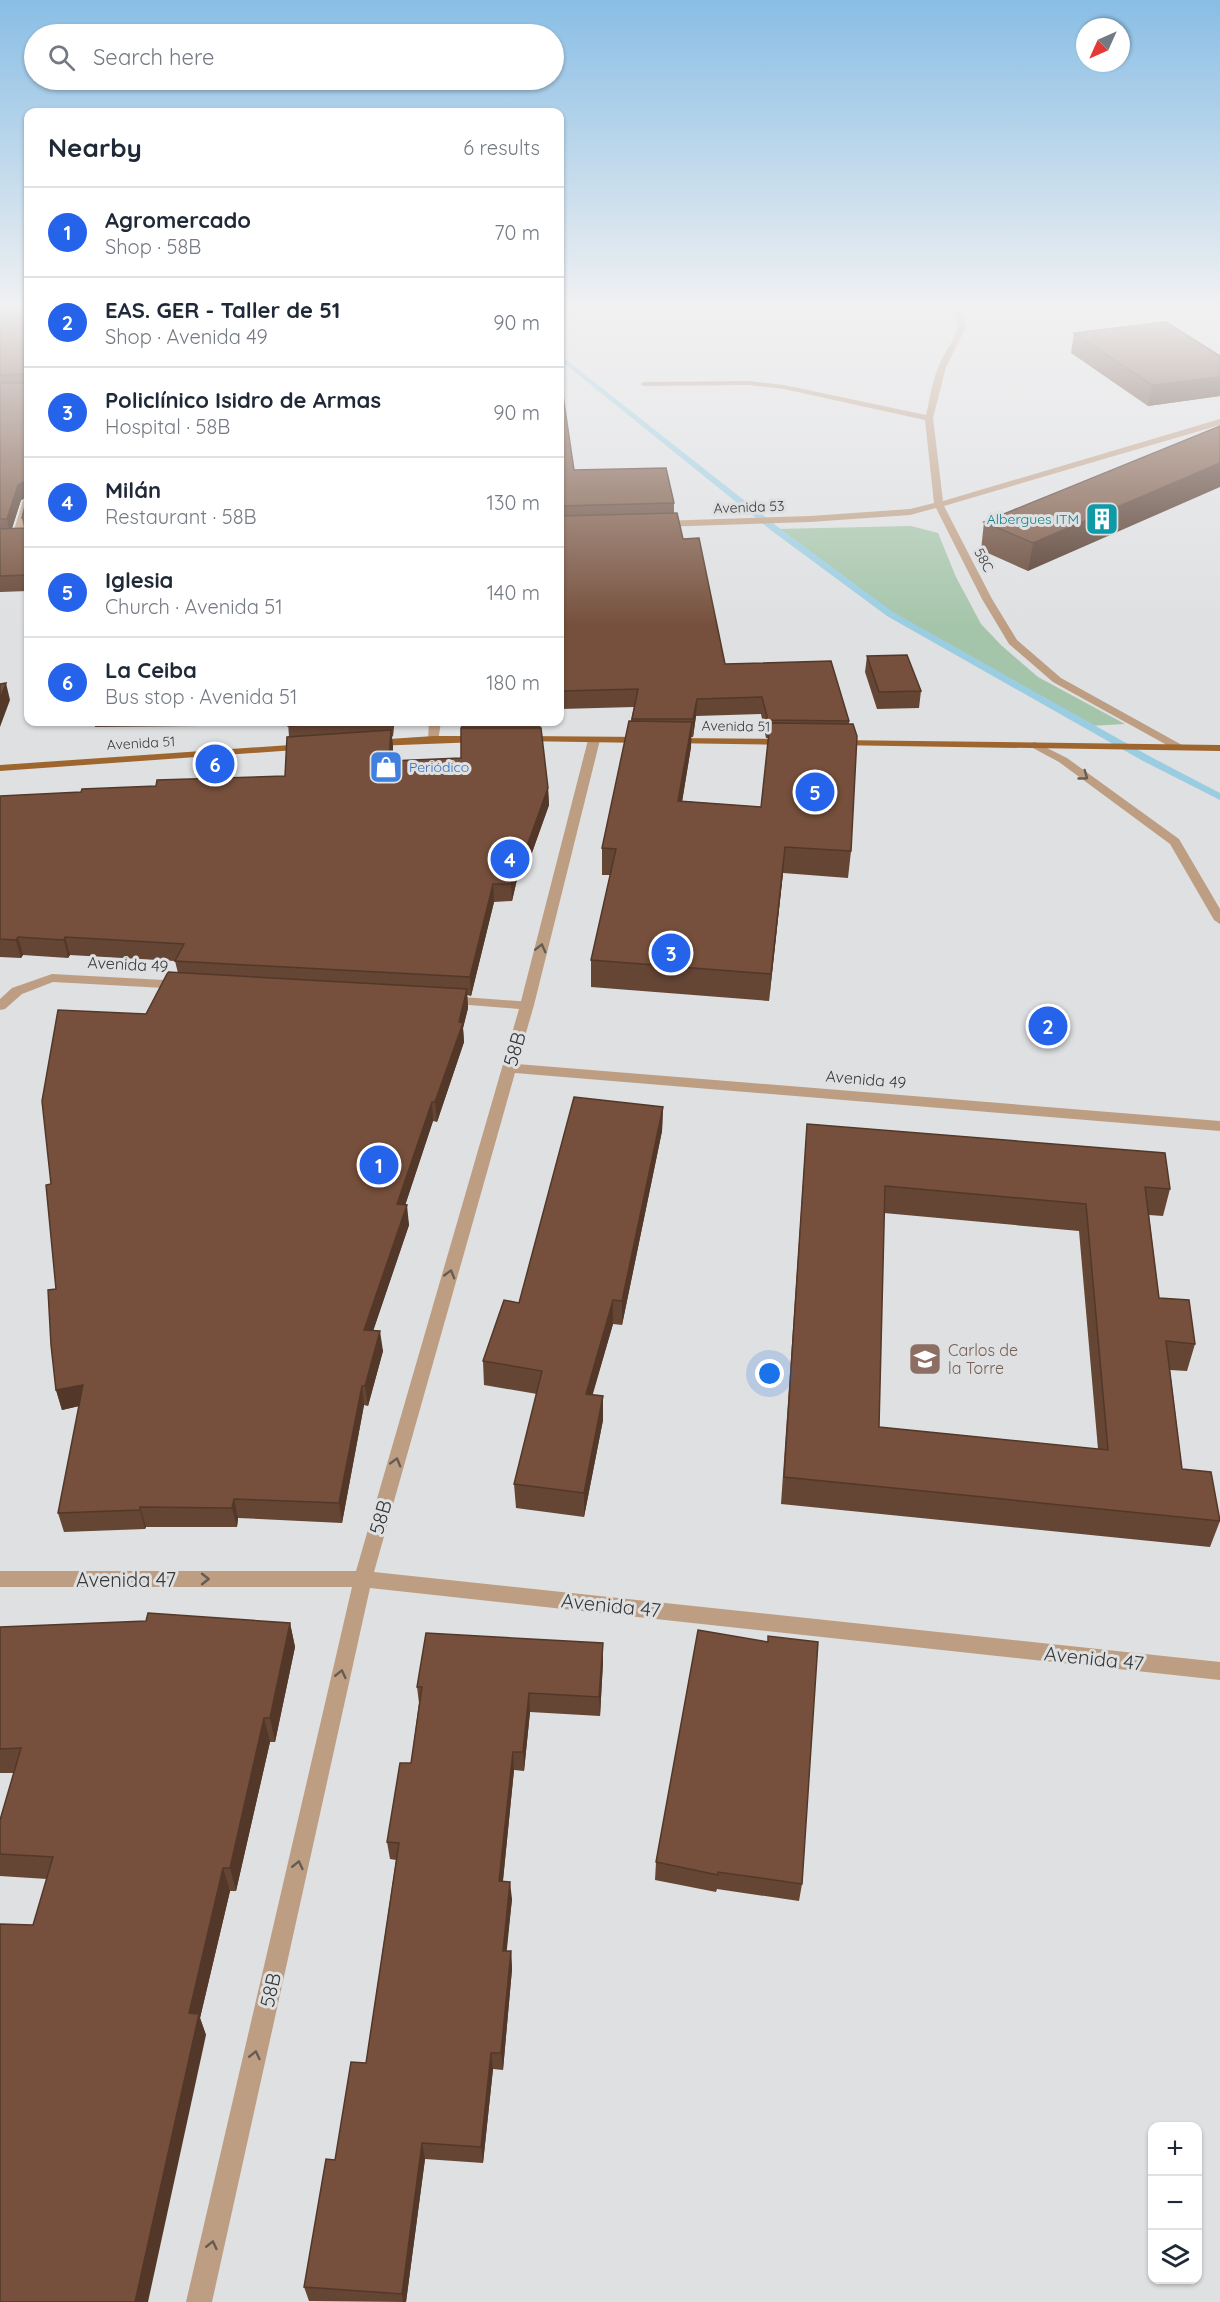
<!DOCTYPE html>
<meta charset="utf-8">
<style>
:root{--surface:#fff;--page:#f6f6f7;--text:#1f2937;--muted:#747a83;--line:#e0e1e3;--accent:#2563eb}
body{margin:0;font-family:Quicksand,sans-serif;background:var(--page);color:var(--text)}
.controls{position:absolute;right:18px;bottom:18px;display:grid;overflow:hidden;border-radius:12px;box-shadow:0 2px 4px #0004}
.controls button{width:54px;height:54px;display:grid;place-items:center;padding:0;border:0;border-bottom:2px solid var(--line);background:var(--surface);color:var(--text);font:30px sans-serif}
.compass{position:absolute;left:1076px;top:18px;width:54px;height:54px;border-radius:50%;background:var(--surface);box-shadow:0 2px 4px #0004;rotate:225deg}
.you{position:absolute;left:770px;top:1374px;width:21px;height:21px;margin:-15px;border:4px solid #fff;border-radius:50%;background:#1a73e8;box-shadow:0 0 0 9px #1a73e833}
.badge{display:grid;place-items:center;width:39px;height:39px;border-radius:50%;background:var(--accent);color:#fff;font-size:20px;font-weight:700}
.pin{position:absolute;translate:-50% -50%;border:3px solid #fff;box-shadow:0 2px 6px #0006}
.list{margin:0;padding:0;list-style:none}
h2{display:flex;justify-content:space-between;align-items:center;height:78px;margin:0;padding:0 24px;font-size:26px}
h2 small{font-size:20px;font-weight:400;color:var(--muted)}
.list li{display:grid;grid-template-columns:39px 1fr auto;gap:18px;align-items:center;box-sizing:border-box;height:90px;padding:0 24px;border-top:2px solid var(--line)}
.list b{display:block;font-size:22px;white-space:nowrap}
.list p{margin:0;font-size:20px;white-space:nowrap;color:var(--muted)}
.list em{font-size:20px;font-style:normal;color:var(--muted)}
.icon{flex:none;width:33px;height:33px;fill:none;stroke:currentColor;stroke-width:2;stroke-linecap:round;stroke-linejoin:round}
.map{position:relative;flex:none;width:1220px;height:2302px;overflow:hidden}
.search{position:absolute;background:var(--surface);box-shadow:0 2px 4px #0004;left:24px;top:24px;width:540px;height:66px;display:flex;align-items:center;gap:15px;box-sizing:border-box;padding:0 21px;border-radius:33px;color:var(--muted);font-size:22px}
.panel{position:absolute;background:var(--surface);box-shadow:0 2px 4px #0004;left:24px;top:108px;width:540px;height:618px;border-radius:12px}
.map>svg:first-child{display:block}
</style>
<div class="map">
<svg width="1220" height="2302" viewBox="0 0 1220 2302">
<rect width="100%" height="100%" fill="#dfe0e2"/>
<path fill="#a5c5aa" d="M 911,526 L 938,533 L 956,577 L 981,624 L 1001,645 L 1038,677 L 1125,724 L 1089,726 L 1043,700 L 890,614 L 775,529 Z"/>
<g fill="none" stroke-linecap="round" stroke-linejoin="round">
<path fill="#9acde1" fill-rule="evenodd" d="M 560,355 L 778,527 L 893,612 L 1151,757 L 1220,793 L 1220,800 L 1143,761 L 887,616 L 772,531 L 560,360 Z"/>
<path fill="#be9e83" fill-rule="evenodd" d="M 947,304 L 956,304 L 962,308 L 966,327 L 946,367 L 933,418 L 943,501 L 1220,419 L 1220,425 L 944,506 L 992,599 L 1017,640 L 1061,678 L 1182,745 L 1182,749 L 1174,749 L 1053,682 L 1009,644 L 982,599 L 936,508 L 910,515 L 810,522 L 661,527 L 656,524 L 661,521 L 810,516 L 910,509 L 934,503 L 925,420 L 784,389 L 748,385 L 644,386 L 640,384 L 644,382 L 748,381 L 784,385 L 926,415 C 930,399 932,382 938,368 C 947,344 971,327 947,304 Z
M 28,498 L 28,514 L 21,539 L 13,541 L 11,539 L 23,501 Z
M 429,722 L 441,722 L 438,741 L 434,742 L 428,739 Z
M 1035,742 L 1067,758 L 1179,839 L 1220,909 L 1220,924 L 1214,920 L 1170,844 L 1059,762 L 1031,747 L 1031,743 Z
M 52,974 L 183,981 L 190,985 L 183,989 L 53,982 L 22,994 L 5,1009 L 0,1010 L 0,999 L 12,988 Z
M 449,996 L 532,1002 L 534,1005 L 517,1064 L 1220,1121 L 1220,1131 L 515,1073 L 374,1572 L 1220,1662 L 1220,1680 L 370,1588 L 212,2302 L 186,2302 L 352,1587 L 0,1587 L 0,1571 L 356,1571 L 519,1009 L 444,1003 L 442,1000 Z"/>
<path fill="#be9e83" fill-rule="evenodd" d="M 594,737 L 600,740 L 534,1005 L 532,1008 L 522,1008 L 520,1005 L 588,740 Z"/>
<path fill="#9e652e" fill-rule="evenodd" d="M 434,736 L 479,736 L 485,739 L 479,742 L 374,746 L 368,743 L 374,740 Z
M 524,736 L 644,737 L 650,740 L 644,743 L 520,741 L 518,739 Z
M 671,738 L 788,739 L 794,742 L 788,745 L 667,743 L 665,741 Z
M 836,740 L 1220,745 L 1220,751 L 832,745 L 832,741 Z
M 305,744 L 309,745 L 309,749 L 0,771 L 0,765 Z"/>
</g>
<path fill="#654534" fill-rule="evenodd" d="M 0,304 L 28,304 L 28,591 L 0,592 ZM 27,498 L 22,518 L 24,528 L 12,528 L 21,500 Z
M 1074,333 L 1220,356 L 1220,396 L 1148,406 L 1071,353 Z
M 560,382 L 574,470 L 674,503 L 674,513 L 725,664 L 849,721 L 851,851 L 848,878 L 783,873 L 769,1001 L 591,987 L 591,960 L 610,875 L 602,875 L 602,848 L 634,707 L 560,709 ZM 761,714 L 766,738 L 769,738 L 761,807 L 682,801 L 691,747 L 691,737 L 693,737 L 696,716 Z
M 1220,426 L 1028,571 L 981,550 L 984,522 Z
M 867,656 L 921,691 L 919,708 L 877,709 L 865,672 Z
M 94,722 L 228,722 L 200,722 L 199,726 L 95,727 Z
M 288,722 L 394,722 L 393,736 L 392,737 L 393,747 L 392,761 L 461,758 L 461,722 L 540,722 L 548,788 L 549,805 L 524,875 L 518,875 L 512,901 L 494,902 L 471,996 L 467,995 L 468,1008 L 463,1028 L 464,1042 L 437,1122 L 433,1121 L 405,1205 L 409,1225 L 373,1331 L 383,1351 L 368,1406 L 364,1405 L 342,1523 L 238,1518 L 237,1527 L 146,1527 L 145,1529 L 64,1532 L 58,1513 L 79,1406 L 62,1410 L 56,1390 L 56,1289 L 51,1184 L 146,1014 L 178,973 L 175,961 L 70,955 L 68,958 L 23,955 L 21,958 L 0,957 L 0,796 L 81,792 L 285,776 L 289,737 Z
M 663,1107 L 662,1131 L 622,1325 L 613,1324 L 592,1395 L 603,1420 L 584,1517 L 516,1508 L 514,1484 L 537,1394 L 484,1385 L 483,1361 L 519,1303 Z
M 807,1124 L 1170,1189 L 1163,1216 L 1149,1215 L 1159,1298 L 1195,1344 L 1187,1371 L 1170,1370 L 1182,1469 L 1220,1521 L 1210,1547 L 781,1504 ZM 884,1213 L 1079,1231 L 1098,1449 L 879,1427 Z
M 290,1623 L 295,1647 L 275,1742 L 270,1742 L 236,1891 L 230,1891 L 200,2018 L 206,2035 L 33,1925 L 47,1879 L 0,1876 L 0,1820 L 14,1773 L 0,1773 L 0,1627 Z
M 603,1662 L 600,1716 L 530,1712 L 524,1771 L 514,1770 L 503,1881 L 512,1899 L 506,1951 L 511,1951 L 512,1969 L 503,2070 L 493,2069 L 483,2163 L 425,2159 L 406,2302 L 309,2301 L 304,2287 L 335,2160 L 366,2063 L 396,1860 L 390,1859 L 387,1842 L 411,1763 L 419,1703 L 417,1687 Z
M 656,1862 L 802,1884 L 799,1901 L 717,1889 L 716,1892 L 655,1880 Z"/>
<path fill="#53382a" d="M 1220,377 L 1220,396 L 1148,406 L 1152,385 Z
M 1220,463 L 1220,487 L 1028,571 L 1033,543 Z
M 26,481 L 28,497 L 21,500 L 10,535 L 7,519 L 18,485 Z
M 6,683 L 10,700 L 0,727 L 0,699 Z
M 697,699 L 696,716 L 693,737 L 693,719 Z
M 392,722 L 394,722 L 393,736 Z
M 692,722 L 691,747 L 678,827 L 678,801 Z
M 391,730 L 393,747 L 391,778 L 389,761 Z
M 548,788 L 549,805 L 524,875 L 523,857 Z
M 785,847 L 783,873 L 769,1001 L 771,974 Z
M 517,857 L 518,875 L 512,901 L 511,884 Z
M 493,884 L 494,902 L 471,996 L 470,977 Z
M 18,937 L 23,955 L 21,958 L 16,940 Z
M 65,937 L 70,955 L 68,958 L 64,940 Z
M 467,989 L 468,1008 L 463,1028 L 464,1042 L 437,1122 L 435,1102 L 459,1022 Z
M 432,1102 L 433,1121 L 399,1224 L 397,1204 Z
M 663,1107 L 662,1131 L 622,1325 L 622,1301 Z
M 407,1205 L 409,1225 L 367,1349 L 364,1330 Z
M 613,1300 L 613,1324 L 586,1418 L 586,1394 Z
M 380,1331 L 383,1351 L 368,1406 L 365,1386 Z
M 83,1385 L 88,1404 L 62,1410 L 56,1390 Z
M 362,1386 L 364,1405 L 342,1523 L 339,1503 Z
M 603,1396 L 603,1420 L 584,1517 L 584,1493 Z
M 234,1499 L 238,1518 L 237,1527 L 232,1508 Z
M 140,1507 L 146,1527 L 145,1529 L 140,1510 Z
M 290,1623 L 295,1647 L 275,1742 L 270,1718 Z
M 603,1643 L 603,1662 L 600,1716 L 599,1697 Z
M 529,1693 L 530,1712 L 524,1771 L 523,1752 Z
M 264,1718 L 270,1742 L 236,1891 L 230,1868 Z
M 513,1752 L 514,1770 L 501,1899 L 499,1881 Z
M 223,1868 L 230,1891 L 200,2018 L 206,2035 L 148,2302 L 135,2302 L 189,2013 Z
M 510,1882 L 512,1899 L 505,1968 L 503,1951 Z
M 511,1951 L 512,1969 L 503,2070 L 501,2053 Z
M 491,2053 L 493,2069 L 483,2163 L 481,2147 Z
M 422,2143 L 425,2159 L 406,2302 L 403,2302 L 402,2294 Z"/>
<path fill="#76503c" stroke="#53382a" stroke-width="1.5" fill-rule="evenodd" d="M 0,304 L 28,304 L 28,575 L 0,576 L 0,529 L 26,528 L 26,519 L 22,518 L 27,498 L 26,481 L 18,485 L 7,519 L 0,519 L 0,383 L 25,383 L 27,377 L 25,374 L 0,375 Z
M 1166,322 L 1220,356 L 1220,377 L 1152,385 L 1074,333 Z
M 560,382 L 561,382 L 574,470 L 666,468 L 674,503 L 560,506 Z
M 1220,426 L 1220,463 L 1033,543 L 984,522 Z
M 677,513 L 683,539 L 699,538 L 725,664 L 831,661 L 849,721 L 768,720 L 762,697 L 697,699 L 693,719 L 632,719 L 638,689 L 560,691 L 560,516 Z
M 907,655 L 921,691 L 879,692 L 867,656 Z
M 6,683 L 0,699 L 0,684 Z
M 629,721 L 692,722 L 678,801 L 761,807 L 770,723 L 853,724 L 857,736 L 851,851 L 785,847 L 771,974 L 591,960 L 616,849 L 602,848 Z
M 288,722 L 356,722 L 288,726 Z
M 461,728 L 541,728 L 548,788 L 523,857 L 517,857 L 511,884 L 493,884 L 470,977 L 175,961 L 184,944 L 65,937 L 64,940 L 18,937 L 16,940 L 0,939 L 0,796 L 81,792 L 82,789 L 156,786 L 157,780 L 285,776 L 287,737 L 391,730 L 389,761 L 461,758 Z
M 168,972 L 467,989 L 459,1022 L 463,1023 L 435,1102 L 432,1102 L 397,1204 L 407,1205 L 364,1330 L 380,1331 L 365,1386 L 362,1386 L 339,1503 L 234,1499 L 232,1508 L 140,1507 L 140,1510 L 58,1513 L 83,1385 L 56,1390 L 51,1345 L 48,1290 L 56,1289 L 46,1185 L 51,1184 L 42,1101 L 58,1010 L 146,1014 Z
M 574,1097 L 663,1107 L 622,1301 L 613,1300 L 586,1394 L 603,1396 L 584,1493 L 514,1484 L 542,1371 L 483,1361 L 504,1300 L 519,1303 Z
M 807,1124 L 1165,1153 L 1170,1189 L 1145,1187 L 1159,1298 L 1189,1300 L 1195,1344 L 1166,1341 L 1182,1469 L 1211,1472 L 1220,1521 L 784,1477 ZM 885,1186 L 1086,1204 L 1108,1450 L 879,1427 Z
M 148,1613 L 290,1623 L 270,1718 L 264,1718 L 230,1868 L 223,1868 L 189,2013 L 199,2014 L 135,2302 L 0,2302 L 0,1924 L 33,1925 L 53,1857 L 0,1854 L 0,1820 L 21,1748 L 0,1749 L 0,1627 L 146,1621 Z
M 698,1630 L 768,1642 L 768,1636 L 818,1642 L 802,1884 L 718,1872 L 718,1875 L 656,1862 Z
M 426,1633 L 603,1643 L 599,1697 L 529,1693 L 523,1752 L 513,1752 L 499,1881 L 510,1882 L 503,1951 L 511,1951 L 501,2053 L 491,2053 L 481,2147 L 422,2143 L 402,2294 L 304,2287 L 326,2159 L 335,2160 L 351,2062 L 366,2063 L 399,1843 L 387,1842 L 400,1763 L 411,1763 L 422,1687 L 417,1687 Z"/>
<defs><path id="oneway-chevron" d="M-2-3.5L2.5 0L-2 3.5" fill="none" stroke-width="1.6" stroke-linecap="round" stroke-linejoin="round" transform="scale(1.5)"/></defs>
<g stroke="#665c53">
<use href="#oneway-chevron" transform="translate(1084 776) rotate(36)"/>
<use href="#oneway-chevron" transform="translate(541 948) rotate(-76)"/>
<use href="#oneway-chevron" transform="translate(450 1274) rotate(-74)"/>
<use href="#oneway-chevron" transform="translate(396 1462) rotate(-74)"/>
<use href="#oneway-chevron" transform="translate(205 1579)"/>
<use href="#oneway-chevron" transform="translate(341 1674) rotate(-77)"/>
<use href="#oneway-chevron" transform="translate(298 1865) rotate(-77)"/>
<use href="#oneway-chevron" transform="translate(255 2055) rotate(-77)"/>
<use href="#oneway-chevron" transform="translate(212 2245) rotate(-77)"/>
</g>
<linearGradient id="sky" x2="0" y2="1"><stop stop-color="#89bee5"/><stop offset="0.49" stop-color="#f1f1f2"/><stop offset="1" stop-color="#f1f1f2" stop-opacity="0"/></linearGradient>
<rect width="1220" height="626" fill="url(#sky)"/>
<defs>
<g id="building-square" transform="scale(1.725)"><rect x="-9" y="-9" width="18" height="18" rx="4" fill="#0f9aa8" stroke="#dfe0e2"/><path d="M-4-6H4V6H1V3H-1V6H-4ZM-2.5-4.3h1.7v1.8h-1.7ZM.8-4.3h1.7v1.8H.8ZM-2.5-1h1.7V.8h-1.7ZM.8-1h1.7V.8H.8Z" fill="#fff"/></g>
<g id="shop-square" transform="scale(1.725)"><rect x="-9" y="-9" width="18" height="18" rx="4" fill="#3f7fe0" stroke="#dfe0e2"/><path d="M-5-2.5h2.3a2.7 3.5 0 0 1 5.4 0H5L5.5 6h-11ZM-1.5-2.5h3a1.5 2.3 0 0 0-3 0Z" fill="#fff"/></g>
<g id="school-square" transform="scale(1.725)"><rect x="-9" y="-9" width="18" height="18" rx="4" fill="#8d6e63" stroke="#dfe0e2"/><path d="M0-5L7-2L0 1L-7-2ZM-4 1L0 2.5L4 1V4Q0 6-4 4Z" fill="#fff"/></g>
</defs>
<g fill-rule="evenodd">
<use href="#building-square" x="1102" y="519"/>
<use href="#shop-square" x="386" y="767"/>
<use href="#school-square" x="925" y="1359"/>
</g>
<g text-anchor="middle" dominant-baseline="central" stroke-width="6" stroke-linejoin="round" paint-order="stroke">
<g font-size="14" fill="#373839" stroke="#dfe0e2">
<text transform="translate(749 507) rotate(-2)">Avenida 53</text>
<text transform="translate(984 560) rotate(62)">58C</text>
<text transform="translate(736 726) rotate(1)">Avenida 51</text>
<text transform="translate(141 743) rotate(-3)">Avenida 51</text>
</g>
<g font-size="14" fill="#0d838f" stroke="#dfe0e2" text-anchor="end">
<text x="1079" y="519">Albergues ITM</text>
</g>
<g font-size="14" fill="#366cbe" stroke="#dfe0e2" text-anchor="start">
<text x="409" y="767">Periódico</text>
</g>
<g font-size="16" fill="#373839" stroke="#dfe0e2">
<text transform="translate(128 964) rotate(3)">Avenida 49</text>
<text transform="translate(866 1079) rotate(5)">Avenida 49</text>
</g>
<g font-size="16" fill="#785e54" stroke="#dfe0e2" text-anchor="start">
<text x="948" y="1350">Carlos de<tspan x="948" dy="18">la Torre</tspan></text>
</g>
<g font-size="20" fill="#373839" stroke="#dfe0e2">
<text transform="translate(514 1049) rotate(-74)">58B</text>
<text transform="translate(380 1517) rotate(-74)">58B</text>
<text x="126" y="1579">Avenida 47</text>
<text transform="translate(611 1605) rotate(6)">Avenida 47</text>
<text transform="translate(1094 1658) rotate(6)">Avenida 47</text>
<text transform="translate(270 1990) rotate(-77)">58B</text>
</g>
</g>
</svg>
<div class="controls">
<button>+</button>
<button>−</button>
<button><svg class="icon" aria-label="layers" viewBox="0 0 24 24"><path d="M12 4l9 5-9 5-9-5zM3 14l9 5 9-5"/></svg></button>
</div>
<svg class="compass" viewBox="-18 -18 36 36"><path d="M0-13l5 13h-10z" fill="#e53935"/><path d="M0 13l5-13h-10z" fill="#747a83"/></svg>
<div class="you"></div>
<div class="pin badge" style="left:379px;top:1165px">1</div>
<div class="pin badge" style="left:1048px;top:1026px">2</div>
<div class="pin badge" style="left:671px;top:953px">3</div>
<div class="pin badge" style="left:510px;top:859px">4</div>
<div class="pin badge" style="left:815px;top:792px">5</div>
<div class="pin badge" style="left:215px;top:764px">6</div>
<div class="search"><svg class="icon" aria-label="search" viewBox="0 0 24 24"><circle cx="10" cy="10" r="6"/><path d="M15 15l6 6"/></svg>Search here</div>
<section class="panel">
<h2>Nearby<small>6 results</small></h2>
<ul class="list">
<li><span class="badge">1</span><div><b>Agromercado</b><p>Shop · 58B</p></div><em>70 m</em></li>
<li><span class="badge">2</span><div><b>EAS. GER - Taller de 51</b><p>Shop · Avenida 49</p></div><em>90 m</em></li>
<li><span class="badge">3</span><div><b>Policlínico Isidro de Armas</b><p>Hospital · 58B</p></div><em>90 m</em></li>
<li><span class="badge">4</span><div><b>Milán</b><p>Restaurant · 58B</p></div><em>130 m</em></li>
<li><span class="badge">5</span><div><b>Iglesia</b><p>Church · Avenida 51</p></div><em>140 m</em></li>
<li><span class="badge">6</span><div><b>La Ceiba</b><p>Bus stop · Avenida 51</p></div><em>180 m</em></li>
</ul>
</section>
</div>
